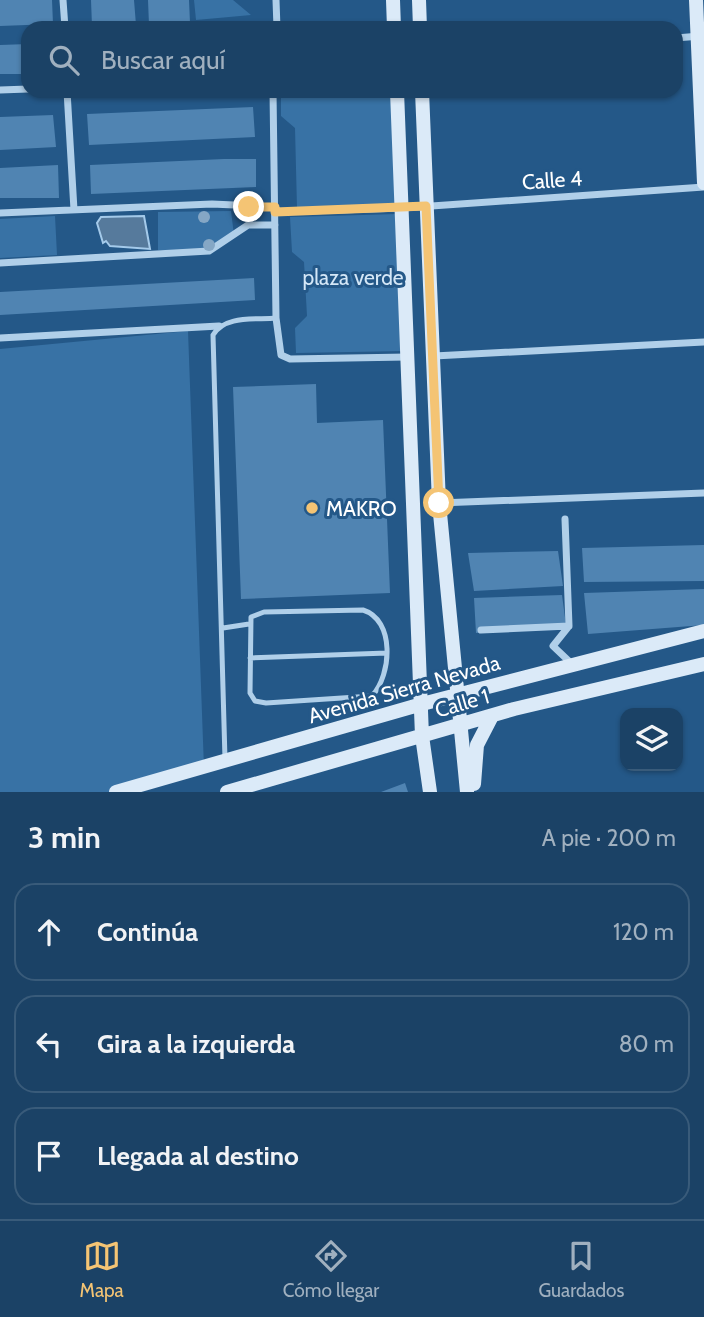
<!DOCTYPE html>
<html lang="es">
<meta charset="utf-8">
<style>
:root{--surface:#1b4266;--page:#284d6f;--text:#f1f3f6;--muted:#a0b0bf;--line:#395b7a;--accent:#f4c474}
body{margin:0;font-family:Cabin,sans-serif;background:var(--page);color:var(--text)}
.controls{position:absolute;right:21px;bottom:21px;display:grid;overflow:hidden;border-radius:14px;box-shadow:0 2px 5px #0004}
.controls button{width:63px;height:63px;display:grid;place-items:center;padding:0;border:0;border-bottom:2px solid var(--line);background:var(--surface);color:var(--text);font:35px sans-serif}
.stop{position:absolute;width:21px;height:21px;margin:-16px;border:5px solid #f4c474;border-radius:50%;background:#fff}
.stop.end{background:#f4c474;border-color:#fff;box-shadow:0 2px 7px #0008}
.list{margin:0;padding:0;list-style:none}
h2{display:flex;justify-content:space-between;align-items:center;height:91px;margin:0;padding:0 28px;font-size:30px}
h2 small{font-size:23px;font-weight:400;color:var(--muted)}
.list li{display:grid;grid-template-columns:46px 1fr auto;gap:21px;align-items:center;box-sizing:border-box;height:98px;margin:0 14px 14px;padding:0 14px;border:2px solid var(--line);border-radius:21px}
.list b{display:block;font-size:26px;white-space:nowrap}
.list em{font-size:23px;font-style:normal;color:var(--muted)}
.icon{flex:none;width:38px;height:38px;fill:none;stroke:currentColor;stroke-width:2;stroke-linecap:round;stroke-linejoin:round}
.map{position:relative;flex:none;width:704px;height:792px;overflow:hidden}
.search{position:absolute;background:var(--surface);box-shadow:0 2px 5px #0004;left:21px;right:21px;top:21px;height:77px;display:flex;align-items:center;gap:18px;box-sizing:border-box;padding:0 24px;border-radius:21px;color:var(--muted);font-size:26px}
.sheet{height:427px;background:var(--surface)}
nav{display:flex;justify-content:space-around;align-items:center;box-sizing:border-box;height:98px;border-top:2px solid var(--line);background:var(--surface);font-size:19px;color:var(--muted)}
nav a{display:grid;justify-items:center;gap:4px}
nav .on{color:var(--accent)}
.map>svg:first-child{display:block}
</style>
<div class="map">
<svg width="704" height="792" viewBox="0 0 704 792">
<rect width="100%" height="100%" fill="#245888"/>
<path fill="#3872a5" d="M 194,0 L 233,0 L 251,15 L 196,20 Z
M 281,91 L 391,91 L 396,205 L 297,208 L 295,128 L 281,116 Z
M 231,211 L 234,235 L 209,251 L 158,250 L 158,212 Z
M 398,214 L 403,351 L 296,353 L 295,328 L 307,316 L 304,262 L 292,252 L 290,217 Z
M 55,216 L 57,255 L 0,258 L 0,219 Z
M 188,331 L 204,768 L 116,792 L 0,792 L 0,349 Z"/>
<path fill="#567a9c" stroke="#a4caea" stroke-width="2" d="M 144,216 L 150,249 L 110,246 L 106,241 L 103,243 L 97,223 L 101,217 Z"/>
<path fill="#5084b2" d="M 0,0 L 52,0 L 53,24 L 0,26 Z
M 91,0 L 134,0 L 136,25 L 92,26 Z
M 148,0 L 189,0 L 190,23 L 149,25 Z
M 28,44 L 28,74 L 0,74 L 0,45 Z
M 253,107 L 255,137 L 89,145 L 87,114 Z
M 53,115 L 56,147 L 0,150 L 0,117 Z
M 224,159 L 256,159 L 256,187 L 91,194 L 90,165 Z
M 58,165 L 59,198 L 0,198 L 0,168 Z
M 254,278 L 255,300 L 0,315 L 0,292 Z
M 316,384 L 317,423 L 383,420 L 390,593 L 241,599 L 233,387 Z
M 704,545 L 704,581 L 584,582 L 582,548 Z
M 558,551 L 563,586 L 474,591 L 468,553 Z
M 704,589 L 704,625 L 588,634 L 584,593 Z
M 562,595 L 566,625 L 476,633 L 474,598 Z
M 405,783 L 408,792 L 381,792 Z"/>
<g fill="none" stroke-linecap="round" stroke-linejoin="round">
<path stroke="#b0cfe9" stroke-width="5" d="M 363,610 C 395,620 392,674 372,696 L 266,703 L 255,701 L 250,693 L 251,617 L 264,612 Z
M 223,628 L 249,624
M 250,658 L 387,653
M 225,759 L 213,335 C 225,315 255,320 276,318"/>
<path stroke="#b0cfe9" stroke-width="7" d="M 63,0 L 65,28
M 276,0 L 277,28
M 676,38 L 700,36
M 0,90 L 28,89
M 67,91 L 74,210
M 273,91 L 276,318 L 281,355 L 290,359 L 407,357
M 275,212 L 403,208 L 704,187
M 0,213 L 212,204 L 275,207
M 0,263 L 209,251 L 248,225 L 275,225
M 0,338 L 219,326
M 434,356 L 704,342
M 439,503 L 704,493
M 565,519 L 569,626 L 553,646 L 573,665
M 481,630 L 569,626"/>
<path stroke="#dbeaf8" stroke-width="14" d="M 393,0 L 394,28
M 419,0 L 420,28
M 696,0 L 704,183
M 397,91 L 422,736 L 430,792
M 422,91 L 439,503 L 467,792
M 474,784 L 477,745 L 492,716
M 116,792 L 422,704 L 704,631
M 227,792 L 514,709 L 704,664"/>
</g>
<g fill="#85a7c5">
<circle cx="204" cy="217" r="6"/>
<circle cx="209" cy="245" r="6"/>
</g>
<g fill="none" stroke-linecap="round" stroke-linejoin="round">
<path stroke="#f4c474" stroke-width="9" d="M 249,207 L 275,207 L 275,212 L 426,206 L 439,503"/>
</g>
<circle fill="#f4c474" stroke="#245888" stroke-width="2.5" cx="312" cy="508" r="7"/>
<g text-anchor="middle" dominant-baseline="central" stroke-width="6" stroke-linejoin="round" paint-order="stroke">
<g font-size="21" fill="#fff" stroke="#245888">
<text transform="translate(552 180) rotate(-4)">Calle 4</text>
<text transform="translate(404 689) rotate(-16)">Avenida Sierra Nevada</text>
<text transform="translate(462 703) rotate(-16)">Calle 1</text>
</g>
<g font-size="21" fill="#d4e7f7" stroke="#245888">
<text x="353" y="277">plaza verde</text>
</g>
<g font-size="21" fill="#fff" stroke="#245888" text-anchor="start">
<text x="326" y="508">MAKRO</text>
</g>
</g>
</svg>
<div class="controls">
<button><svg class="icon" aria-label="layers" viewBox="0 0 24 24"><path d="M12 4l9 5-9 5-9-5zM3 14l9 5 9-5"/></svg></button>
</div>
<div class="stop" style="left:439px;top:503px"></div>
<div class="stop end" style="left:249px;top:207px"></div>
<div class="search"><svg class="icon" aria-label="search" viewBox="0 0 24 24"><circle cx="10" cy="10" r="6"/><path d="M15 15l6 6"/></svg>Buscar aquí</div>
</div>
<section class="sheet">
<h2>3 min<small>A pie · 200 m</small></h2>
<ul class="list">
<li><svg class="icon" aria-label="ahead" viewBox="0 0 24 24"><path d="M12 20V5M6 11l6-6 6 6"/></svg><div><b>Continúa</b></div><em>120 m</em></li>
<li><svg class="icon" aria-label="left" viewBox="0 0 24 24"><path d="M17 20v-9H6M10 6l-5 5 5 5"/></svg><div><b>Gira a la izquierda</b></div><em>80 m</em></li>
<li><svg class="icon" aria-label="arrive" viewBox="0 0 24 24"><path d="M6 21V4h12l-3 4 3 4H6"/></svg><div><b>Llegada al destino</b></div></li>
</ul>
</section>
<nav>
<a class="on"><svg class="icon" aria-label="map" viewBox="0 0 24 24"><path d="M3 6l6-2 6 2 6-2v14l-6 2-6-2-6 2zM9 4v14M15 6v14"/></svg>Mapa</a>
<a><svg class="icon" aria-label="directions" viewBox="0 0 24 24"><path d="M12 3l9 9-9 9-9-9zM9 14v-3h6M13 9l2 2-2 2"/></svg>Cómo llegar</a>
<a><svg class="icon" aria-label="saved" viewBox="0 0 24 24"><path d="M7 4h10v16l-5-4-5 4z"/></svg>Guardados</a>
</nav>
